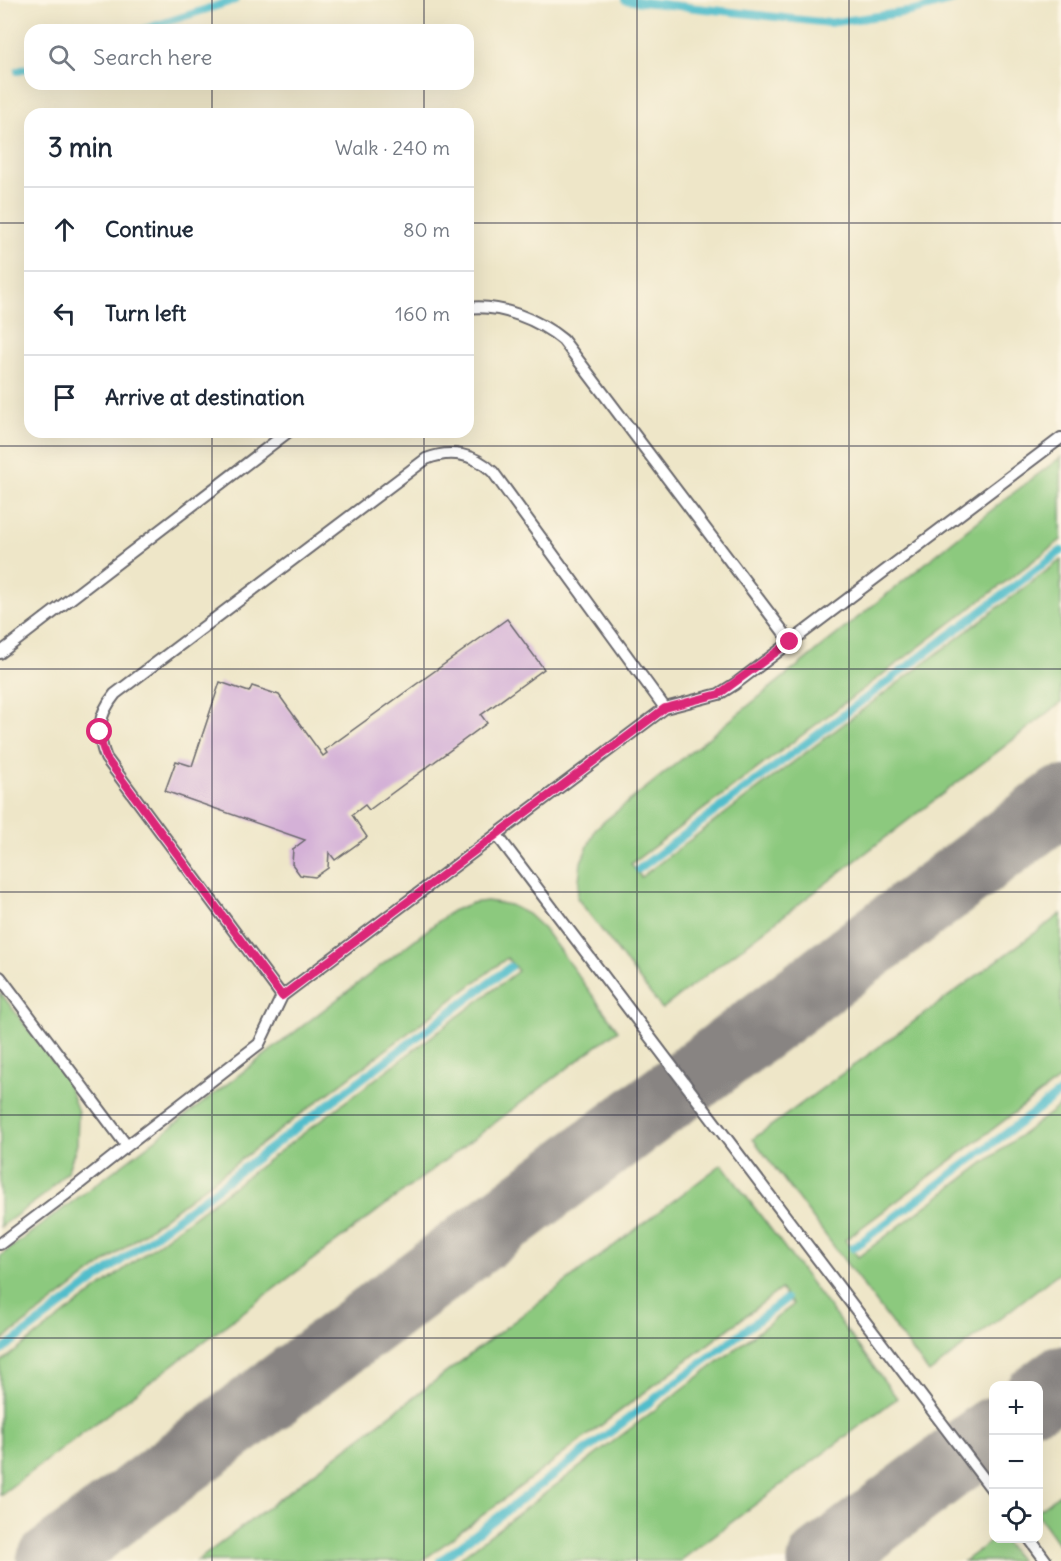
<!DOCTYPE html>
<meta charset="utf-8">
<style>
:root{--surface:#fff;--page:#f6f6f7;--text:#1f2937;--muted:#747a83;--line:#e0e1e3}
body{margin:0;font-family:Delius,sans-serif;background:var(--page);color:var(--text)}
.controls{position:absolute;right:18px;bottom:18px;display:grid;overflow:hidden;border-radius:12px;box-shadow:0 6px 24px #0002}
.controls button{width:54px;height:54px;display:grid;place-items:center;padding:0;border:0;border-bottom:2px solid var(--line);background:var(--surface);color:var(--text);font:30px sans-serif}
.stop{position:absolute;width:18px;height:18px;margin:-14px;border:4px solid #db2777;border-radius:50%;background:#fff}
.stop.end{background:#db2777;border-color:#fff;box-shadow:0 2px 6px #0008}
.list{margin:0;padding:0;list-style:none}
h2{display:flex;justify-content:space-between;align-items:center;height:78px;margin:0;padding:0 24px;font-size:26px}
h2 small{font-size:20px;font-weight:400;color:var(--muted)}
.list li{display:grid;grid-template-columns:39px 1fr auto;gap:18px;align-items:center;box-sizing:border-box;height:84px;padding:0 24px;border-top:2px solid var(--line)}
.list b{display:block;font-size:22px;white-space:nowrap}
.list em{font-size:20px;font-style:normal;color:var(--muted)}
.icon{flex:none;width:33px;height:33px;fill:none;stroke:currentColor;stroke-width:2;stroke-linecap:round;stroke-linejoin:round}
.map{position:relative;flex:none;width:1061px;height:1561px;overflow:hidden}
.search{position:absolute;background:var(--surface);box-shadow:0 6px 24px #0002;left:24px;top:24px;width:450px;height:66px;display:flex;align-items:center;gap:15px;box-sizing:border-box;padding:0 21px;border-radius:18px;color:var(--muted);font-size:22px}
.panel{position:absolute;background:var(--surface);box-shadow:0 6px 24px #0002;left:24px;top:108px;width:450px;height:330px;border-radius:18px}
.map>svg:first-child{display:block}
</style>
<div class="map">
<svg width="1061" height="1561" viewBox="0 0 1061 1561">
<rect width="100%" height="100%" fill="#fcf5e5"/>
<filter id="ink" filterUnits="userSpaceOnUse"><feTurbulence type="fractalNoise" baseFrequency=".0167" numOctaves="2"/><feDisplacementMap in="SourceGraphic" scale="12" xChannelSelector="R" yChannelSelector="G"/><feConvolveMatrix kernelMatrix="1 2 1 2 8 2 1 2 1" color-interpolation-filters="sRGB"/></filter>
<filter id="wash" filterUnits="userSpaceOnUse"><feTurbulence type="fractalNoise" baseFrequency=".008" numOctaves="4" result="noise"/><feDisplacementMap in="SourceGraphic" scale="24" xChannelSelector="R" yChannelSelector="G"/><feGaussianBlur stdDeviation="1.35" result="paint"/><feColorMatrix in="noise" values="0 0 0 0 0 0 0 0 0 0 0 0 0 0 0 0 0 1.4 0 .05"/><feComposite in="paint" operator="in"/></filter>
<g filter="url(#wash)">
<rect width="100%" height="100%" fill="#eee6c8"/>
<path fill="#8cc97e" stroke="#57765c" stroke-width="1.5" d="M 1061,457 L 1061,540 L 631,864 L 641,877 L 1061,560 L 1061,703 L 662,1009 L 577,898 L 581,862 L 596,828 L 1008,497 Z
M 487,901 L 510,905 L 528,914 L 544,929 L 618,1030 L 0,1495 L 0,1363 L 518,971 L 507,958 L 0,1342 L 0,1256 L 135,1155 L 452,911 L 472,903 Z
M 1061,914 L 1061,1078 L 845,1240 L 858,1257 L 1061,1105 L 1061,1271 L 929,1373 L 753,1139 Z
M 0,992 L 66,1079 L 78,1112 L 77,1144 L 68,1170 L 47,1193 L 0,1227 Z
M 722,1164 L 897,1398 L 680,1561 L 456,1561 L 793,1305 L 781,1289 L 422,1561 L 197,1561 Z
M 1061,1493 L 1061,1548 L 1039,1517 L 1038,1510 Z
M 994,1539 L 1002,1539 L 1020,1561 L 964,1561 Z"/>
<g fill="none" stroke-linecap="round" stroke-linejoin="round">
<path stroke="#51bdcb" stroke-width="8" d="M 625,0 L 829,23 L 914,11 L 953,0
M 142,30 L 235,0
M 18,71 L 30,68
M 639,869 L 1061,551
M 853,1248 L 1061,1092
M 0,1352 L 510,967
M 440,1561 L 786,1299"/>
<path stroke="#888482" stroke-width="69" d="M 1038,1397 L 1061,1380
M 51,1561 L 1061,801
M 822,1561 L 994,1431"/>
</g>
<g id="blocks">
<path fill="#d4b1d7" d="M 507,619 L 544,669 L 481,715 L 487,723 L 369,810 L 365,805 L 352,815 L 367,837 L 335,860 L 329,852 L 328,868 L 315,877 L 300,875 L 292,864 L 293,849 L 305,840 L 165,791 L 176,761 L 192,766 L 220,682 L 249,692 L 252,686 L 279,695 L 323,756 L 327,753 L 325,750 Z"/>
</g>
</g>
<g filter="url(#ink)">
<use href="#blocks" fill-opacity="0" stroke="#69676c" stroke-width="1.5"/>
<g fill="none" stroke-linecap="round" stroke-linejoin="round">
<g stroke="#69676c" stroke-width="14">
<path id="service" d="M 468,308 C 501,304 539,320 563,340 L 791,642
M 0,653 L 288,432
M 497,835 L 994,1492
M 0,977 L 127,1146
M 282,996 L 106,758 C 96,733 98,715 115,694 L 426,459 C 451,449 474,454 493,472 L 665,708
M 0,1244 L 65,1195 L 127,1146 L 259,1044 L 282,996 L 665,708 L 719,694 L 735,684 L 1061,438
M 1029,1538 L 1046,1561"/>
</g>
<use href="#service" stroke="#fff" stroke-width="10"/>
</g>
</g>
<g fill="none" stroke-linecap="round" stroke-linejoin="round" filter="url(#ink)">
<path stroke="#db2777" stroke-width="8" d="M 100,732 L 102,745 L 106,758 L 282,996 L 665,708 L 719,694 L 790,642"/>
</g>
<path fill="none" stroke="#22223b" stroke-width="1.5" stroke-opacity="0.55" d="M 212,0 L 212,30M 424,0 L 424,30M 637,0 L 637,1561M 849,0 L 849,1561M 212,84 L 212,114M 424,84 L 424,114M 0,223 L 30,223M 468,223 L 1061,223M 212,432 L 212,1561M 424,432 L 424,1561M 0,446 L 1061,446M 0,669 L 1061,669M 0,892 L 1061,892M 0,1115 L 1061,1115M 0,1338 L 1061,1338"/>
</svg>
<div class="controls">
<button>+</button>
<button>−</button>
<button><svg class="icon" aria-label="locate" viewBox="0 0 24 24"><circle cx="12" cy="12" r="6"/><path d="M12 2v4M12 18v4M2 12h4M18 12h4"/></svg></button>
</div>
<div class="stop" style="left:100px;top:732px"></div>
<div class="stop end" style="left:790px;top:642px"></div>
<div class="search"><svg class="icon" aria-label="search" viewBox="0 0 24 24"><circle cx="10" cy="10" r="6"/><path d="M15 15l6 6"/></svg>Search here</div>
<section class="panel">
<h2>3 min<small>Walk · 240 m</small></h2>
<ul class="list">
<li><svg class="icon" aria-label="ahead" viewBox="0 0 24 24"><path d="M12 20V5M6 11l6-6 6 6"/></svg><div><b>Continue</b></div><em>80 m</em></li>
<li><svg class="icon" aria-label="left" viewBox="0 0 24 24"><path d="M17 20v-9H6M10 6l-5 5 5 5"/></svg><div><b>Turn left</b></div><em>160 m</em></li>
<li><svg class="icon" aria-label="arrive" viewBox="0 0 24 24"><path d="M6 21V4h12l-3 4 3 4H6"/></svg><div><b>Arrive at destination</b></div></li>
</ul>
</section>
</div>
